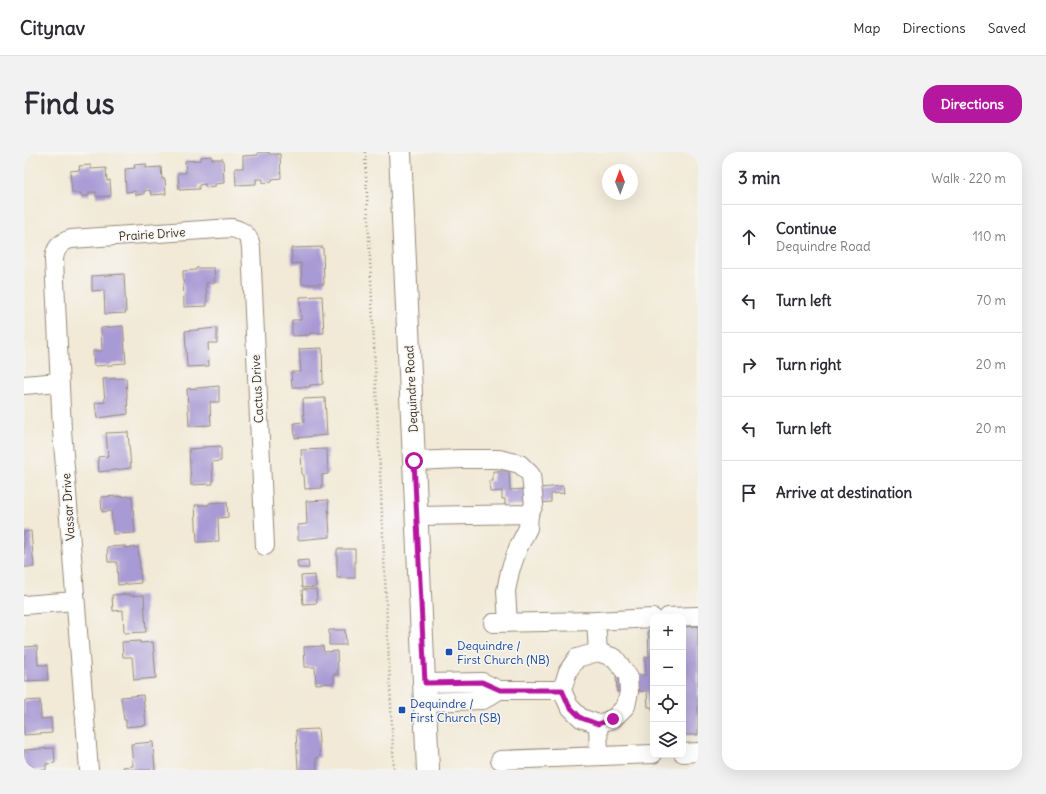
<!DOCTYPE html>
<meta charset="utf-8">
<style>
:root{--surface:#fff;--page:#f2f2f3;--text:#2b2b33;--muted:#7c7c81;--line:#e1e1e2;--accent:#b5179e}
body{margin:0;font-family:Delius,sans-serif;background:var(--page);color:var(--text)}
.controls{position:absolute;right:12px;bottom:12px;display:grid;overflow:hidden;border-radius:8px;box-shadow:0 4px 16px #0002}
.controls button{width:36px;height:36px;display:grid;place-items:center;padding:0;border:0;border-bottom:1px solid var(--line);background:var(--surface);color:var(--text);font:20px sans-serif}
.compass{position:absolute;left:578px;top:12px;width:36px;height:36px;border-radius:50%;background:var(--surface);box-shadow:0 4px 16px #0002;rotate:359deg}
.stop{position:absolute;width:12px;height:12px;margin:-9px;border:3px solid #b5179e;border-radius:50%;background:#fff}
.stop.end{background:#b5179e;border-color:#fff;box-shadow:0 1px 4px #0008}
.list{margin:0;padding:0;list-style:none}
h2{display:flex;justify-content:space-between;align-items:center;height:52px;margin:0;padding:0 16px;font-size:17px}
h2 small{font-size:13px;font-weight:400;color:var(--muted)}
.list li{display:grid;grid-template-columns:26px 1fr auto;gap:12px;align-items:center;box-sizing:border-box;height:64px;padding:0 16px;border-top:1px solid var(--line)}
.list b{display:block;font-size:15px;white-space:nowrap}
.list p{margin:0;font-size:13px;white-space:nowrap;color:var(--muted)}
.list em{font-size:13px;font-style:normal;color:var(--muted)}
.icon{flex:none;width:22px;height:22px;fill:none;stroke:currentColor;stroke-width:2;stroke-linecap:round;stroke-linejoin:round}
.map{position:relative;flex:none;width:674px;height:618px;overflow:hidden;border-radius:16px}
header{display:flex;align-items:center;gap:24px;box-sizing:border-box;height:56px;padding:0 20px;background:var(--surface);border-bottom:1px solid var(--line)}
header strong{font-size:19px}
nav{display:flex;gap:22px;margin-inline-start:auto;font-size:14px}
.intro{display:flex;align-items:center;justify-content:space-between;box-sizing:border-box;height:96px;padding:0 24px}
h1{margin:0;font-size:28px}
.button{padding:10px 18px;border-radius:16px;background:var(--accent);color:#fff;font-size:14px;font-weight:700}
main{display:flex;gap:24px;padding:0 24px}
aside{flex:1;background:var(--surface);border-radius:16px;box-shadow:0 4px 16px #0002}
.map>svg:first-child{display:block}
</style>
<header>
<strong>Citynav</strong>
<nav><a>Map</a><a>Directions</a><a>Saved</a></nav>
</header>
<div class="intro"><h1>Find us</h1><a class="button">Directions</a></div>
<main>
<div class="map">
<svg width="674" height="618" viewBox="0 0 674 618">
<rect width="100%" height="100%" fill="#f6f6f2"/>
<filter id="ink" filterUnits="userSpaceOnUse"><feTurbulence type="fractalNoise" baseFrequency=".025" numOctaves="2"/><feDisplacementMap in="SourceGraphic" scale="8" xChannelSelector="R" yChannelSelector="G"/><feConvolveMatrix kernelMatrix="1 2 1 2 8 2 1 2 1" color-interpolation-filters="sRGB"/></filter>
<filter id="wash" filterUnits="userSpaceOnUse"><feTurbulence type="fractalNoise" baseFrequency=".012" numOctaves="4" result="noise"/><feDisplacementMap in="SourceGraphic" scale="16" xChannelSelector="R" yChannelSelector="G"/><feGaussianBlur stdDeviation="0.9" result="paint"/><feColorMatrix in="noise" values="0 0 0 0 0 0 0 0 0 0 0 0 0 0 0 0 0 1.4 0 .05"/><feComposite in="paint" operator="in"/></filter>
<g filter="url(#wash)">
<rect width="100%" height="100%" fill="#f2e9d6"/>
<g id="blocks">
<path fill="#a89ad4" d="M 234,0 L 245,0 L 245,2 L 256,2 L 257,26 L 248,27 L 248,30 L 239,31 L 239,27 L 232,27 L 232,32 L 212,33 L 211,16 L 219,16 L 219,4 L 234,3 Z
M 187,4 L 188,7 L 199,7 L 200,31 L 191,32 L 191,35 L 182,36 L 181,32 L 175,33 L 175,37 L 155,38 L 154,21 L 162,21 L 161,9 L 177,8 L 177,5 Z
M 122,12 L 122,16 L 137,15 L 138,27 L 141,27 L 142,42 L 127,43 L 126,38 L 120,39 L 120,42 L 112,43 L 111,39 L 102,40 L 101,17 L 111,16 L 110,13 Z
M 67,13 L 67,17 L 82,16 L 83,29 L 86,28 L 87,44 L 72,45 L 72,40 L 65,40 L 65,44 L 57,44 L 57,41 L 48,41 L 46,19 L 56,18 L 55,14 Z
M 299,95 L 300,132 L 278,132 L 277,111 L 268,112 L 267,96 Z
M 172,116 L 190,116 L 191,131 L 182,131 L 183,154 L 160,155 L 159,119 L 172,118 Z
M 100,122 L 102,161 L 81,162 L 80,138 L 68,139 L 68,124 Z
M 298,144 L 300,181 L 286,181 L 286,183 L 268,184 L 268,168 L 277,168 L 276,145 Z
M 99,174 L 102,211 L 88,212 L 88,213 L 70,214 L 69,199 L 78,199 L 77,176 Z
M 193,176 L 193,191 L 184,191 L 185,214 L 163,215 L 161,179 Z
M 298,196 L 299,232 L 286,233 L 286,235 L 268,235 L 267,220 L 277,220 L 275,197 Z
M 102,226 L 104,262 L 73,266 L 71,251 L 81,250 L 79,227 Z
M 195,234 L 195,250 L 186,250 L 187,273 L 165,274 L 163,237 Z
M 301,246 L 303,283 L 271,286 L 270,271 L 280,270 L 279,247 Z
M 104,280 L 107,316 L 75,320 L 74,305 L 84,304 L 82,281 Z
M 197,294 L 197,309 L 188,310 L 189,332 L 167,333 L 165,297 L 179,296 L 179,295 Z
M 303,297 L 304,322 L 298,323 L 298,336 L 281,337 L 280,323 L 278,323 L 277,298 Z
M 469,319 L 485,319 L 486,338 L 501,337 L 501,353 L 481,354 L 481,347 L 478,347 L 478,339 L 466,340 L 465,329 L 469,329 Z
M 539,334 L 540,341 L 527,342 L 527,350 L 516,351 L 515,336 Z
M 95,344 L 95,345 L 108,344 L 111,381 L 89,382 L 87,359 L 78,360 L 77,345 Z
M 304,348 L 306,385 L 274,388 L 274,373 L 283,372 L 282,349 Z
M 203,350 L 204,365 L 194,366 L 195,389 L 173,390 L 171,353 L 185,353 L 185,351 Z
M 7,379 L 10,415 L 0,415 L 0,380 Z
M 101,394 L 101,396 L 114,395 L 117,431 L 94,433 L 93,410 L 84,410 L 83,395 Z
M 313,397 L 331,397 L 331,426 L 313,426 Z
M 284,408 L 285,416 L 274,416 L 273,409 Z
M 291,423 L 292,435 L 278,436 L 277,424 Z
M 292,437 L 293,451 L 279,452 L 278,438 Z
M 106,442 L 106,444 L 120,443 L 122,480 L 100,481 L 99,458 L 89,459 L 88,443 Z
M 674,474 L 674,583 L 659,583 L 659,475 Z
M 305,478 L 321,478 L 322,493 L 305,493 Z
M 624,478 L 629,478 L 629,559 L 628,559 L 628,555 L 624,555 L 623,539 L 593,540 L 592,524 L 622,523 L 621,505 L 625,505 Z
M 116,489 L 116,491 L 129,490 L 132,526 L 110,528 L 108,505 L 99,505 L 98,490 Z
M 13,494 L 14,513 L 23,513 L 24,528 L 0,529 L 0,495 Z
M 299,494 L 300,500 L 313,499 L 314,522 L 310,522 L 310,531 L 292,532 L 291,515 L 281,515 L 280,495 Z
M 119,543 L 122,573 L 102,575 L 102,568 L 100,568 L 97,545 Z
M 16,548 L 17,567 L 27,566 L 28,581 L 0,583 L 0,549 Z
M 294,577 L 296,605 L 292,606 L 293,618 L 274,618 L 272,578 Z
M 129,590 L 131,618 L 100,618 L 99,615 L 109,614 L 107,592 Z
M 30,596 L 31,611 L 22,612 L 22,618 L 0,618 L 0,598 Z"/>
</g>
</g>
<g filter="url(#ink)">
<use href="#blocks" fill-opacity="0" stroke="#968a7a" stroke-width="1"/>
<g fill="none" stroke-linecap="round" stroke-linejoin="round">
<g stroke="#968a7a" stroke-width="20">
<path id="minor" d="M 0,233 L 35,230
M 390,309 L 437,307 L 475,307 L 496,312 L 507,323 L 510,353 L 505,362 L 392,364
M 0,453 L 51,449
M 644,465 L 674,464
M 572,469 L 629,466
M 469,471 L 572,469 L 574,500
M 484,471 L 482,439 L 486,419 L 494,396 L 504,376 L 505,362
M 574,500 L 591,506 L 604,524 L 605,540 L 602,554 L 589,567 L 574,572 L 557,566 L 545,554 L 538,538 L 544,519 L 553,506 Z
M 401,531 L 458,530 L 475,538 L 538,538
M 401,550 L 459,548 L 475,538
M 574,572 L 575,604
M 659,601 L 674,600
M 476,608 L 629,602
M 65,618 L 38,278 L 30,107 C 31,96 37,90 47,87 L 208,76 C 220,79 226,84 227,96 L 241,394"/>
</g>
<g stroke="#968a7a" stroke-width="24">
<path id="major" d="M 376,0 L 404,618"/>
</g>
<path stroke="#968a7a" stroke-width="2.5" stroke-dasharray="1 3" stroke-linecap="butt" d="M 341,0 L 370,618"/>
<use href="#minor" stroke="#fff" stroke-width="18"/>
<use href="#major" stroke="#fff" stroke-width="22"/>
</g>
</g>
<g fill="none" stroke-linecap="round" stroke-linejoin="round" filter="url(#ink)">
<path stroke="#b5179e" stroke-width="5" d="M 390,309 L 401,531 L 458,530 L 476,538 L 538,538 L 545,554 L 557,566 L 574,572 L 589,567"/>
</g>
<g fill="#1a4fb4" stroke="#f6f6f2" stroke-width="1.5">
<rect x="421" y="496" width="8" height="8" rx="2"/>
<rect x="374" y="554" width="8" height="8" rx="2"/>
</g>
<g text-anchor="middle" dominant-baseline="central" stroke-width="3" stroke-linejoin="round" paint-order="stroke">
<g font-size="12" fill="#3b2a1e" stroke="#f6f6f2">
<text transform="translate(128 82) rotate(-4)">Prairie Drive</text>
<text transform="translate(233 237) rotate(-93)">Cactus Drive</text>
<text transform="translate(387 237) rotate(-93)">Dequindre Road</text>
<text transform="translate(44 355) rotate(-94)">Vassar Drive</text>
</g>
<g font-size="12" fill="#164399" stroke="#f6f6f2" text-anchor="start">
<text x="433" y="493">Dequindre /<tspan x="433" dy="14">First Church (NB)</tspan></text>
<text x="386" y="551">Dequindre /<tspan x="386" dy="14">First Church (SB)</tspan></text>
</g>
</g>
</svg>
<div class="controls">
<button>+</button>
<button>−</button>
<button><svg class="icon" aria-label="locate" viewBox="0 0 24 24"><circle cx="12" cy="12" r="6"/><path d="M12 2v4M12 18v4M2 12h4M18 12h4"/></svg></button>
<button><svg class="icon" aria-label="layers" viewBox="0 0 24 24"><path d="M12 4l9 5-9 5-9-5zM3 14l9 5 9-5"/></svg></button>
</div>
<svg class="compass" viewBox="-18 -18 36 36"><path d="M0-13l5 13h-10z" fill="#e53935"/><path d="M0 13l5-13h-10z" fill="#7c7c81"/></svg>
<div class="stop" style="left:390px;top:309px"></div>
<div class="stop end" style="left:589px;top:567px"></div>
</div>
<aside>
<h2>3 min<small>Walk · 220 m</small></h2>
<ul class="list">
<li><svg class="icon" aria-label="ahead" viewBox="0 0 24 24"><path d="M12 20V5M6 11l6-6 6 6"/></svg><div><b>Continue</b><p>Dequindre Road</p></div><em>110 m</em></li>
<li><svg class="icon" aria-label="left" viewBox="0 0 24 24"><path d="M17 20v-9H6M10 6l-5 5 5 5"/></svg><div><b>Turn left</b></div><em>70 m</em></li>
<li><svg class="icon" aria-label="right" viewBox="0 0 24 24"><path d="M7 20v-9h11M14 6l5 5-5 5"/></svg><div><b>Turn right</b></div><em>20 m</em></li>
<li><svg class="icon" aria-label="left" viewBox="0 0 24 24"><path d="M17 20v-9H6M10 6l-5 5 5 5"/></svg><div><b>Turn left</b></div><em>20 m</em></li>
<li><svg class="icon" aria-label="arrive" viewBox="0 0 24 24"><path d="M6 21V4h12l-3 4 3 4H6"/></svg><div><b>Arrive at destination</b></div></li>
</ul>
</aside>
</main>
